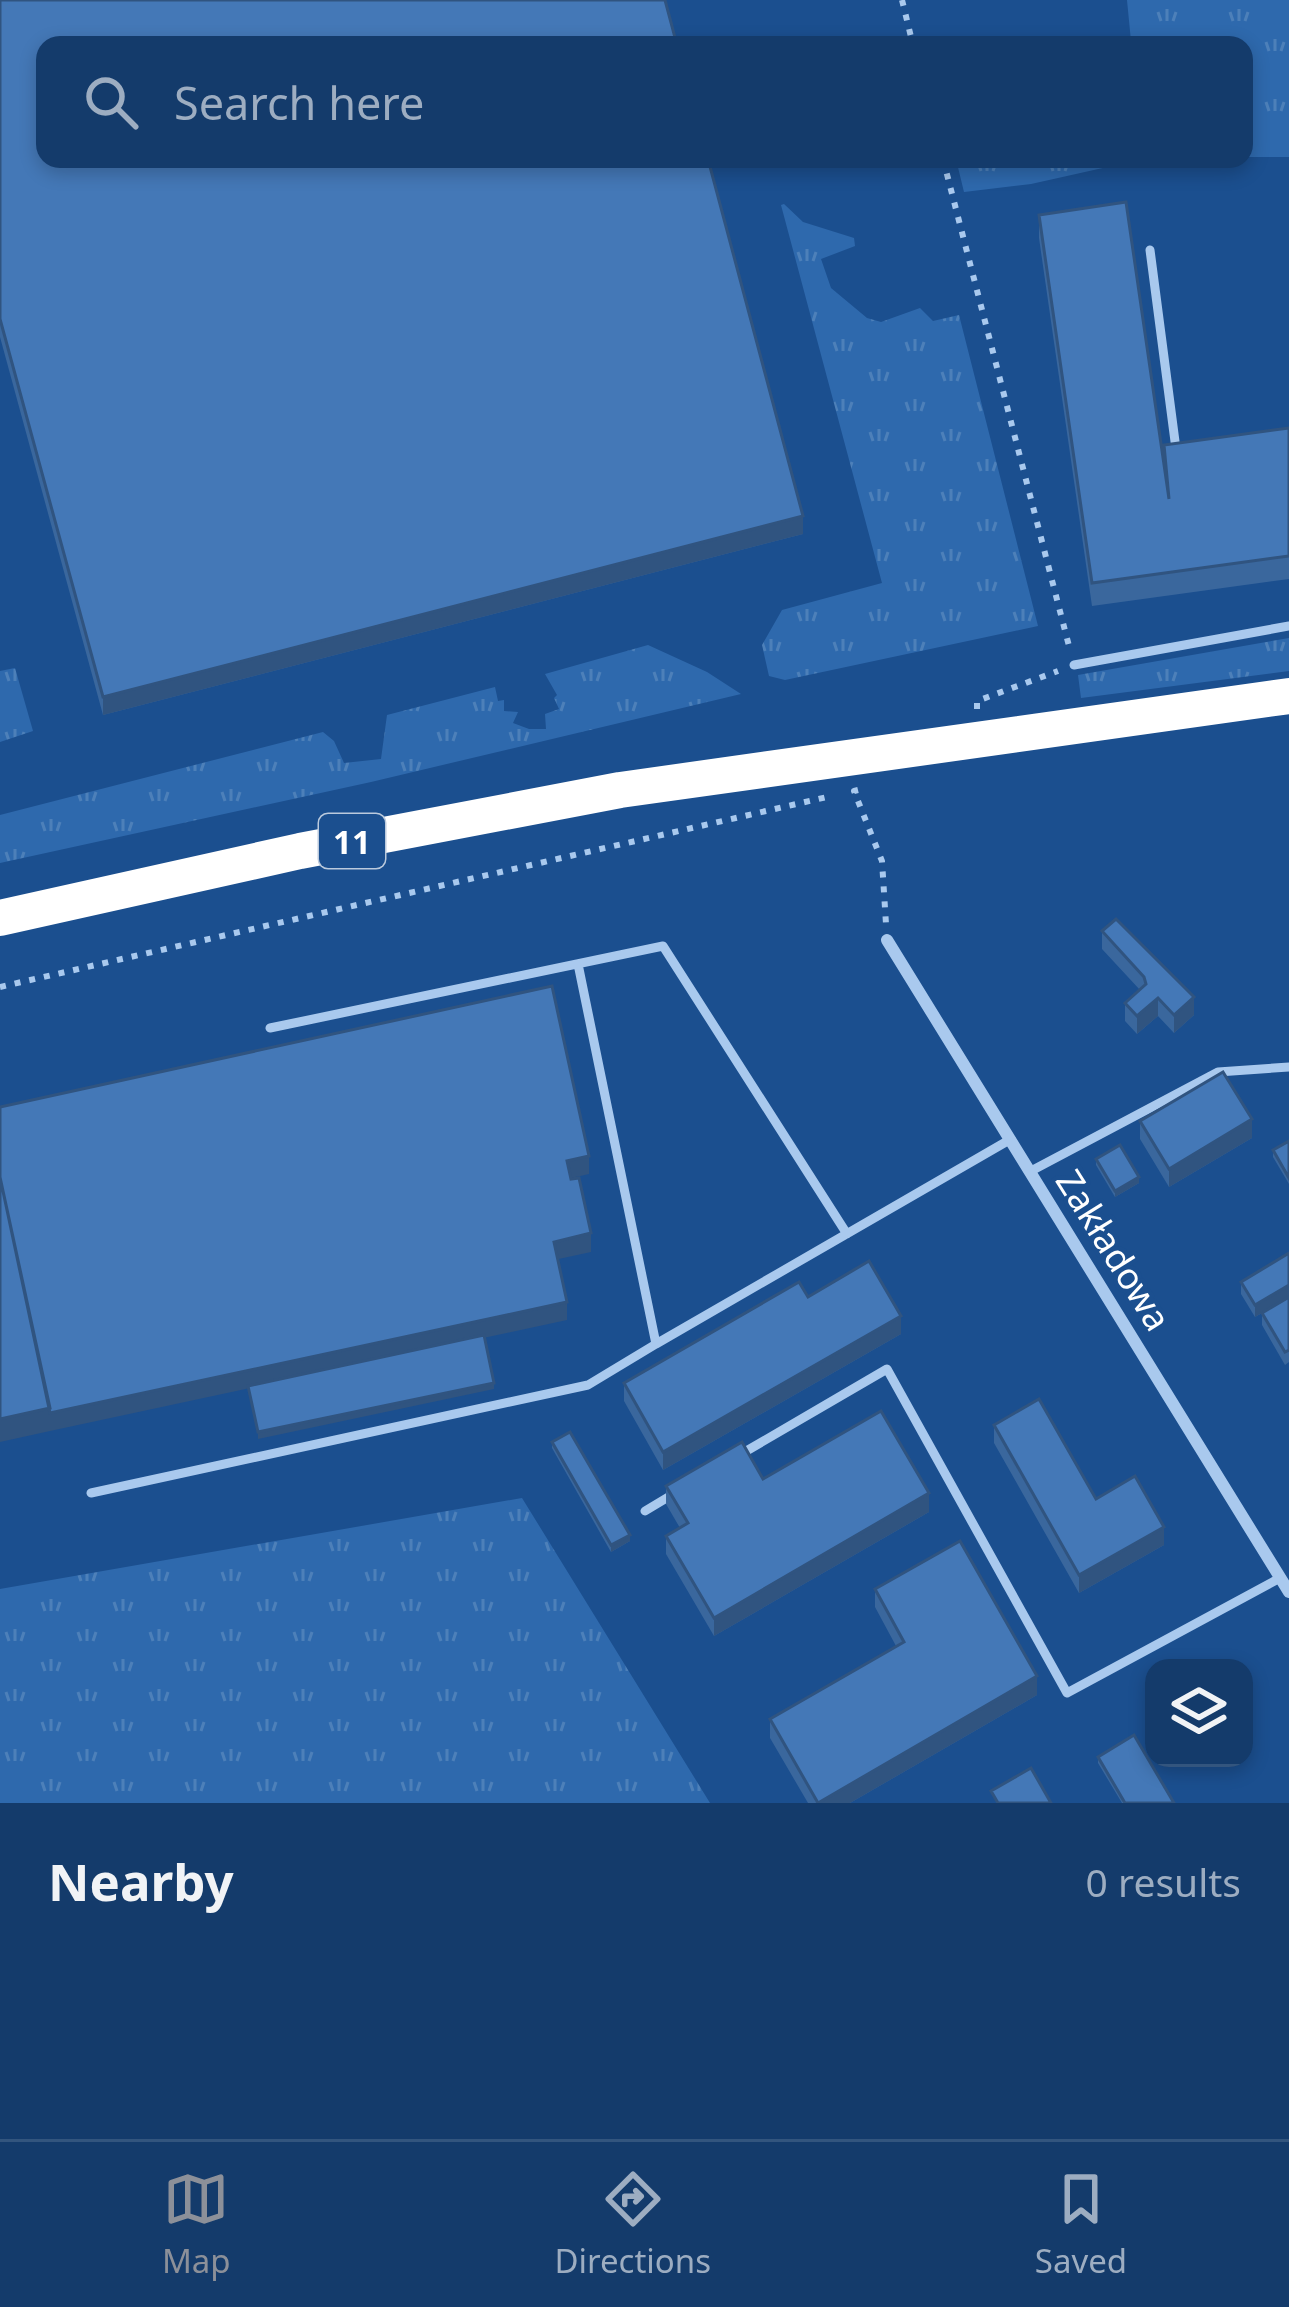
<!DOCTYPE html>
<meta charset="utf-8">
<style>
:root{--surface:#143b6b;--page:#1d4271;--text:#f1f3f6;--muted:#9dadc1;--line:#33557e;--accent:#8c9099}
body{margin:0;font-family:"Noto Sans",sans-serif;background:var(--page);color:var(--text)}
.controls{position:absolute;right:36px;bottom:36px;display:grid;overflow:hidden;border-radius:24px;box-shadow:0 6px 18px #0003}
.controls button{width:108px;height:108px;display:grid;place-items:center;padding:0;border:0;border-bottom:3px solid var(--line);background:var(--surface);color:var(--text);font:60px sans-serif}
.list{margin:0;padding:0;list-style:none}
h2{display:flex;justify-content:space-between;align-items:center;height:156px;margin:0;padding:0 48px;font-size:51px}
h2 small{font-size:39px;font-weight:400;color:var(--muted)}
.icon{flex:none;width:66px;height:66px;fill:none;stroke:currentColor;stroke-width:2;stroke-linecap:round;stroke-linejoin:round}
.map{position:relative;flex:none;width:1289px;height:1803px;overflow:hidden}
.search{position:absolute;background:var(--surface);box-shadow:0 6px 18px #0003;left:36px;right:36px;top:36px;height:132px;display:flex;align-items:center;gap:30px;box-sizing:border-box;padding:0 42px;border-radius:24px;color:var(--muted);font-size:45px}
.sheet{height:336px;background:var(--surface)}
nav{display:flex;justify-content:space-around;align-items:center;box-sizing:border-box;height:168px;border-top:3px solid var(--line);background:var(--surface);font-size:33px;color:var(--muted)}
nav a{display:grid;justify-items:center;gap:6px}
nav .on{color:var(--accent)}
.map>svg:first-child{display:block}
</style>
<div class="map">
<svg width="1289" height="1803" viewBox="0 0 1289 1803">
<defs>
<pattern id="grass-tufts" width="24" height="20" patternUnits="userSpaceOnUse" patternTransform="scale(3)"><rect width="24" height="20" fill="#2e69ad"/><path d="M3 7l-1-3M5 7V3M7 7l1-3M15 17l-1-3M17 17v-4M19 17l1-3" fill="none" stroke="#4d80b9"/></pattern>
</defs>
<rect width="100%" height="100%" fill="#1b4f8f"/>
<path fill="url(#grass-tufts)" d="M 1127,0 L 1289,0 L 1289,157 L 1244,157 L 1244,45 L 1113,45 L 1131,41 Z
M 956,159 L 1143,159 L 1031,184 L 964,192 Z
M 784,204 L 803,222 L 854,238 L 855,246 L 821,259 L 831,288 L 867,318 L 881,322 L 920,308 L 933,321 L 959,315 L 1038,626 L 785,680 L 769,676 L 762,645 L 782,610 L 882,583 L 781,205 Z
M 1289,638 L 1289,671 L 1081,698 L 1078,675 Z
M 648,645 L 707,672 L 741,694 L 371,782 L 0,863 L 0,815 L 323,732 L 334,741 L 344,763 L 381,759 L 387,715 L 495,687 L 498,701 L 504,700 L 504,711 L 518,712 L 513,723 L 529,729 L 546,729 L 545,714 L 559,709 L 554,698 L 557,695 L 545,674 Z
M 15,668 L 33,731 L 0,742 L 0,671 Z
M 522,1498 L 710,1803 L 0,1803 L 0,1589 Z"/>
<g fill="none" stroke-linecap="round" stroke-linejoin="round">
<path stroke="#a9c9ee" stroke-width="6" stroke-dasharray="6 9" stroke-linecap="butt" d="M 902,0 L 913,45
M 943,159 L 1069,646
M 977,709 L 977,701 L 1058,671
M 858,790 L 854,791 L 882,861 L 886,924
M 0,987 L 827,797"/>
<path stroke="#a9c9ee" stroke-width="9" d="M 1150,250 L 1176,449 L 1183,448
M 1074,665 L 1289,626
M 578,964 L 656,1344 L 1011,1139
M 270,1028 L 663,946 L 847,1234
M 1031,1171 L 1218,1072 L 1289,1067
M 736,1457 L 887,1369 L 1067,1693 L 1280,1578
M 91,1493 L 588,1385 L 656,1344
M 645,1511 L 675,1493"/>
<path stroke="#a9c9ee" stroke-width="12" d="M 887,940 L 1289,1592"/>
<path stroke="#fff" stroke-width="36" d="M 0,918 L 300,851 L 620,790 L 1289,696"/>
</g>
<path fill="#3a679d" d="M 0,0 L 803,534 L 103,715 L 0,337 Z
M 1039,215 L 1164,465 L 1164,445 L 1289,428 L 1289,579 L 1092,606 L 1039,238 Z
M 1102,931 L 1194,1015 L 1174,1033 L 1158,1016 L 1137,1034 L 1125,1021 L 1125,1003 L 1140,990 L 1102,949 Z
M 1140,1121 L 1252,1138 L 1169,1187 L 1140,1139 Z
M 1289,1141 L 1289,1184 L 1273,1157 L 1273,1150 Z
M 1096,1159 L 1139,1183 L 1115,1197 L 1096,1165 Z
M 1289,1253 L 1289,1362 L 1285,1365 L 1262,1325 L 1262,1313 L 1255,1317 L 1241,1294 L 1241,1282 Z
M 808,1297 L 901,1334 L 663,1470 L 624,1401 L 624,1383 Z
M 994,1425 L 1096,1499 L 1164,1545 L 1079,1593 L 994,1443 Z
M 552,1442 L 630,1541 L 611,1552 L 552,1448 Z
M 763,1479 L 929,1512 L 714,1636 L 666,1554 L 666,1536 L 680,1528 L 666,1504 L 666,1486 Z
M 875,1589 L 1037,1695 L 850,1803 L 808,1803 L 770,1738 L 770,1719 L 896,1646 L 875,1607 Z
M 1098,1757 L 1174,1803 L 1122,1803 L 1098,1763 Z"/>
<path fill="#305480" d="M 803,516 L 803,534 L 103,715 L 103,697 Z
M 1194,997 L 1194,1015 L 1174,1033 L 1174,1015 Z
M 1158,998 L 1158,1016 L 1137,1034 L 1137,1016 Z
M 1252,1119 L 1252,1138 L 1169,1187 L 1169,1169 Z
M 589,1156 L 589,1174 L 567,1179 L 567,1161 Z
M 1139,1177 L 1139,1183 L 1115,1197 L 1115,1191 Z
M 591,1233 L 591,1252 L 554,1260 L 554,1242 Z
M 1289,1285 L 1289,1297 L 1255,1317 L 1255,1305 Z
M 567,1302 L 567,1320 L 50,1431 L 50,1413 Z
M 901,1316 L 901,1334 L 663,1470 L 663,1452 Z
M 494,1383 L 494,1389 L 258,1439 L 258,1432 Z
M 50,1408 L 50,1431 L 0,1442 L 0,1419 Z
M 929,1493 L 929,1512 L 714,1636 L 714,1618 Z
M 1164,1527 L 1164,1545 L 1079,1593 L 1079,1575 Z
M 630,1535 L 630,1541 L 611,1552 L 611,1545 Z
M 1037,1676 L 1037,1695 L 850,1803 L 819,1803 Z"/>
<path fill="#4478b7" stroke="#305480" stroke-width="3" d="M 0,0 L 665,0 L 677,45 L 45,45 L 45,159 L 708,159 L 803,516 L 103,697 L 0,319 Z
M 1126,202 L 1169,499 L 1164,445 L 1289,428 L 1289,556 L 1092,583 L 1039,215 Z
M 1116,919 L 1194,997 L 1174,1015 L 1158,998 L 1137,1016 L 1125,1003 L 1146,984 L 1144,977 L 1102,931 Z
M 552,986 L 589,1156 L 567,1161 L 571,1179 L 579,1178 L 591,1233 L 554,1242 L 567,1302 L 50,1413 L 0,1177 L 0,1107 Z
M 1223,1072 L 1252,1119 L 1169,1169 L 1140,1121 Z
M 1289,1141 L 1289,1178 L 1273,1150 Z
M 1120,1145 L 1139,1177 L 1115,1191 L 1096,1159 Z
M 0,1177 L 50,1408 L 0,1419 Z
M 1289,1253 L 1289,1285 L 1255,1305 L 1241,1282 Z
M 869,1261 L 901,1316 L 663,1452 L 624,1383 L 799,1282 L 808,1297 Z
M 1289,1297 L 1289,1350 L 1285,1352 L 1262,1313 Z
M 484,1335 L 494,1383 L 258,1432 L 248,1386 Z
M 1039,1399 L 1096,1499 L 1135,1476 L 1164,1527 L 1079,1575 L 994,1425 Z
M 881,1411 L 929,1493 L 714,1618 L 666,1536 L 688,1523 L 666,1486 L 742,1442 L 763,1479 Z
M 570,1432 L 630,1535 L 611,1545 L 552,1442 Z
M 960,1541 L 1037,1676 L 818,1803 L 770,1719 L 904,1642 L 875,1589 Z
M 1134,1735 L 1174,1803 L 1125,1803 L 1098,1757 Z
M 1031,1768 L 1051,1803 L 998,1803 L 991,1791 Z"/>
<g text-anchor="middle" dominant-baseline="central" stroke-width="9" stroke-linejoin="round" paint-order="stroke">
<rect fill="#1b4f8f" stroke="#bbcadd" stroke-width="3" x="319" y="814" width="66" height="54" rx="9"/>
<g font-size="33" font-weight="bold" fill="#fff">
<text x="352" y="841">11</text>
</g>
<g font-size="36" fill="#fff" stroke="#1b4f8f">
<text transform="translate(1114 1250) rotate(58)">Zakładowa</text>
</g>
</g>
</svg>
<div class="controls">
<button><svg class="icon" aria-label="layers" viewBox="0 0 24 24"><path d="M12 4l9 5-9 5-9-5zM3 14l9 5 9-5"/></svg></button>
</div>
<div class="search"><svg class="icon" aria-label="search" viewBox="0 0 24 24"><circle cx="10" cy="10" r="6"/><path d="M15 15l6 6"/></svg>Search here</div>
</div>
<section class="sheet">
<h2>Nearby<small>0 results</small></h2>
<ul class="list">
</ul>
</section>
<nav>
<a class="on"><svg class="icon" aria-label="map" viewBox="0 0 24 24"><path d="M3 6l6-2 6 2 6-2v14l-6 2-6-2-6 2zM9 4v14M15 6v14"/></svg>Map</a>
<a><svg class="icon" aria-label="directions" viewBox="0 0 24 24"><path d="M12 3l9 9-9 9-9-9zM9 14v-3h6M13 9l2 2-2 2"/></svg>Directions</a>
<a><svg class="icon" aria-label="saved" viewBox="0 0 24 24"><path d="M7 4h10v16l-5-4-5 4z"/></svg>Saved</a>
</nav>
